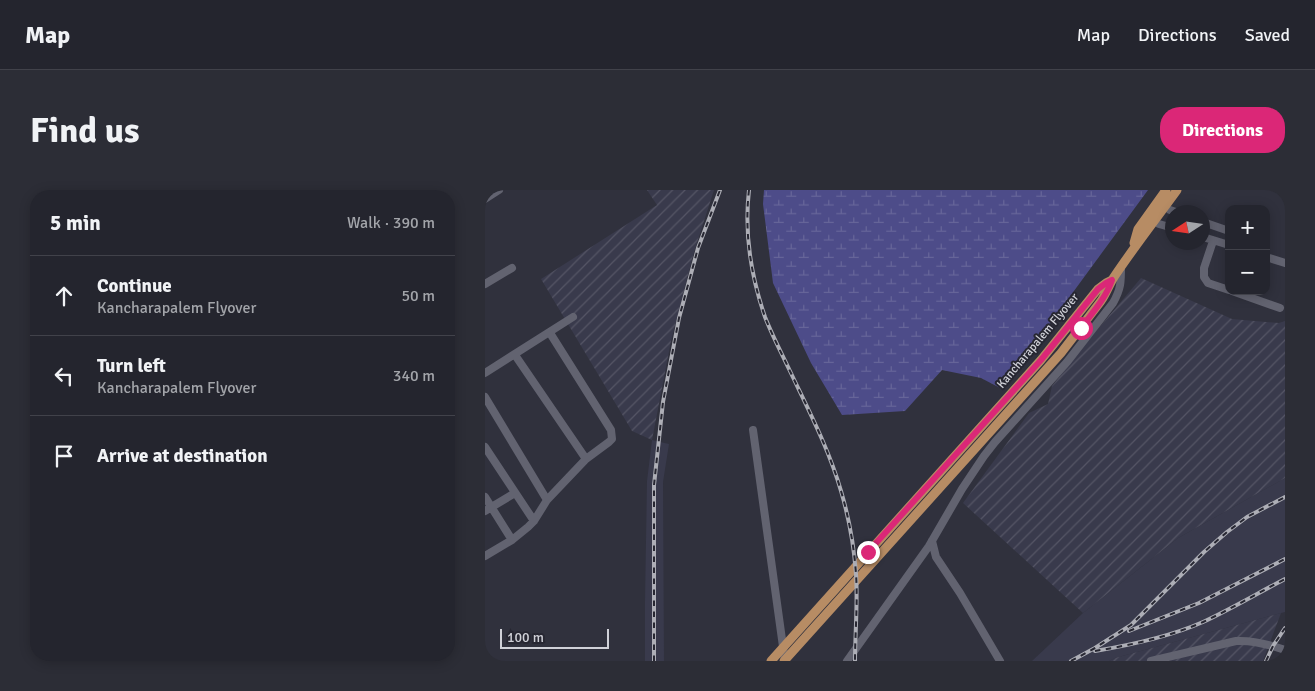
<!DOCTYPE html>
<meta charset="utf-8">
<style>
:root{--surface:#24252e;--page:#2c2d36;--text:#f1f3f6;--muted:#a3a5aa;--line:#41424a;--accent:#db2777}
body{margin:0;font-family:Signika,sans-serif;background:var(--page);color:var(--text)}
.controls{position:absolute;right:15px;top:15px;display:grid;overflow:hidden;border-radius:10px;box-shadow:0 2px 12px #0003}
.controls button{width:45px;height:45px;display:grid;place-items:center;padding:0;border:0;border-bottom:1px solid var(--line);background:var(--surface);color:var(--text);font:25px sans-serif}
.compass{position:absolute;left:680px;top:15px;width:45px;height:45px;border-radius:50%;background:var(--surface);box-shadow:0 2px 12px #0003;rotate:258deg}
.scale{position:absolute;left:15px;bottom:12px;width:109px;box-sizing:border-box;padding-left:5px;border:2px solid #d0d1d8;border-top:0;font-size:14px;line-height:18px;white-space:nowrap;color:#d0d1d8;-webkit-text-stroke:4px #272732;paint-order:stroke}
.stop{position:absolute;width:15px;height:15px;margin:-11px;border:4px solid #db2777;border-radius:50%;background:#fff}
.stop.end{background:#db2777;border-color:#fff;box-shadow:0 1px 5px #0008}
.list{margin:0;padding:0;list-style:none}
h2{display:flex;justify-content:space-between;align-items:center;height:65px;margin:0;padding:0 20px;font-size:21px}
h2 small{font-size:16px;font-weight:400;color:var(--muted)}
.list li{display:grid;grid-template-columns:32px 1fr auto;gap:15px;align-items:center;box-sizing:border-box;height:80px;padding:0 20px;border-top:1px solid var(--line)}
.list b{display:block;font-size:19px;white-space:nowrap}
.list p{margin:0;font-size:16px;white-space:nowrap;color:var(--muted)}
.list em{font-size:16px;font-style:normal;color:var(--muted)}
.icon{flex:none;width:28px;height:28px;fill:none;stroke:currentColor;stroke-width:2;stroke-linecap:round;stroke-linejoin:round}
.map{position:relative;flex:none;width:800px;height:471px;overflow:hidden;border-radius:20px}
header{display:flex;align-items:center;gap:30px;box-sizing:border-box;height:70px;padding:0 25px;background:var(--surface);border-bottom:1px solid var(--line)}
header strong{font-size:24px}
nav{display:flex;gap:28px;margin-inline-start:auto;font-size:18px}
.intro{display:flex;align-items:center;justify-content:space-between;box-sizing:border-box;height:120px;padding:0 30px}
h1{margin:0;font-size:35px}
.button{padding:12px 22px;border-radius:20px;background:var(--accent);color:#fff;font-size:18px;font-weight:700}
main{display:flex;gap:30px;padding:0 30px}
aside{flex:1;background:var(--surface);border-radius:20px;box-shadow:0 2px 12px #0003}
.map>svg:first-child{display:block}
</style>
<header>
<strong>Map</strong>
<nav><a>Map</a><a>Directions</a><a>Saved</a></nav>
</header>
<div class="intro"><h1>Find us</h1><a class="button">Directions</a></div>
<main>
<aside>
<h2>5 min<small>Walk · 390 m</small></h2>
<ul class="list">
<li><svg class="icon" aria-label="ahead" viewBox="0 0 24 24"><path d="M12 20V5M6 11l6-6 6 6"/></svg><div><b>Continue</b><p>Kancharapalem Flyover</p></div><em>50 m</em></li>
<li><svg class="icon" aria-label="left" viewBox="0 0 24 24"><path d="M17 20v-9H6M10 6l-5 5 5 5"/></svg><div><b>Turn left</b><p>Kancharapalem Flyover</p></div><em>340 m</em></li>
<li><svg class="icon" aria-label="arrive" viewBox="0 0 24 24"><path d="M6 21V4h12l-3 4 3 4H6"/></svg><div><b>Arrive at destination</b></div></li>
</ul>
</aside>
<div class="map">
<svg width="800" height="471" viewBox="0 0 800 471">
<defs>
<pattern id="industrial-furrows" width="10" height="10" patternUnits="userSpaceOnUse" patternTransform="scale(1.25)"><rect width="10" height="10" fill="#393a4c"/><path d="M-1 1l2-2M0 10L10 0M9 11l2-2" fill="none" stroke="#555565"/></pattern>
<pattern id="wetland-marsh" width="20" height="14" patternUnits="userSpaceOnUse" patternTransform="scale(1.25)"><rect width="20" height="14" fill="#4d4c89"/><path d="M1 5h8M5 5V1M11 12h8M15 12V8" fill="none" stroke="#666599"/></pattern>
</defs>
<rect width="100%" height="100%" fill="#30313d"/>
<path fill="#393a4c" d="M 167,250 L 184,254 L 178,292 L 179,471 L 160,471 L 160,411 L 162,291 Z
M 800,288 L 800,422 L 630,468 L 624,471 L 547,471 L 598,423 L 693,348 Z"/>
<path fill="url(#industrial-furrows)" d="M 162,0 L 229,0 L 209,62 L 186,151 L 167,250 L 147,241 L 56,89 L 172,15 Z
M 656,88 L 747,129 L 794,133 L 800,131 L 800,288 L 693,348 L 598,423 L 478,313 L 544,223 L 563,214 L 567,196 L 602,152 Z
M 796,423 L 778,471 L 624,471 L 630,468 Z"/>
<path fill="url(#wetland-marsh)" d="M 279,0 L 663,0 L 517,199 L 496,188 L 457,180 L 420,221 L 357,225 L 326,173 L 288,93 L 278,14 Z"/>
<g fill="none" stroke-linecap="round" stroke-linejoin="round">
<path stroke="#626370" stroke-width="8" d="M 0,9 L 14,0
M 685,20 L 691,22
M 718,32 L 744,41
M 674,34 L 688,38
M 718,47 L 744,55
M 728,51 L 719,78 L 719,87 L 723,93 L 744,100
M 781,67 L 800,73
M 0,94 L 27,78
M 747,101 L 795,118
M 30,165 L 101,269
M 0,183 L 88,127
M 0,207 L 62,310
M 268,240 L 300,471
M 0,257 L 49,331
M 0,307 L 27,350
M 0,321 L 30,303
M 447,351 L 451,367 L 475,403 L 515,471
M 0,366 L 27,350 L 43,337 L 49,331 L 62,310 L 101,269 L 124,252 L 127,249 L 126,240 L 65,143
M 362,471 L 444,356 L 477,299 L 499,266 L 510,252 L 582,172 L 628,113 C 636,99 636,92 636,77
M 666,471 L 751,451 C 768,450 783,454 800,460"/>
<path stroke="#b78c64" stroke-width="9" d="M 649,53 L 653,39 L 681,0
M 286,471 L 556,170 L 613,99 L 621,93 L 627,90
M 299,471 L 576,163 L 616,111 C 621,104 624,95 629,87 C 649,57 671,29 692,0"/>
<g stroke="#adaeb6" stroke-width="4">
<path id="rail" d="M 264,0 C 259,43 266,86 280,127 C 287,145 296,162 304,179 C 323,219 344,259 356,301 C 364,328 369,356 371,384 C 373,413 370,442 370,471
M 644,441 L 714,413 L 800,369
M 610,461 C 646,455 684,447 718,432 C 746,419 773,403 800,389
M 169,471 L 169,295 L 178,212 L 194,128 L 213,58 L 235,0
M 586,471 L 610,458 L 646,435 L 719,362 L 742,342 L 762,327 L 800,307
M 781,471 L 788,456 L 800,438"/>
</g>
<use href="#rail" stroke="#272732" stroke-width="2" stroke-dasharray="5.5" stroke-linecap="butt"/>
</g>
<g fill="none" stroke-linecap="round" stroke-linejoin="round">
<path stroke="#db2777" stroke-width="6" d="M 383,362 L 556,170 L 613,99 L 621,93 L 627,90 C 621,108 607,123 596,138"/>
</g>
<g text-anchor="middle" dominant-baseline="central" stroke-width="4" stroke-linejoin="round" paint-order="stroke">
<g font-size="12" fill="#d0d1d8" stroke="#272732">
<text transform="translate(553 151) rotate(-50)">Kancharapalem Flyover</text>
</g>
</g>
</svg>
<div class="controls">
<button>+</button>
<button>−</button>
</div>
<svg class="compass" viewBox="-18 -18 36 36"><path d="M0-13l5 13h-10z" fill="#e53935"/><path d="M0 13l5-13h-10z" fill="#a3a5aa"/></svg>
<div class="scale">100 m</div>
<div class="stop" style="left:596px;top:138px"></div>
<div class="stop end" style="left:383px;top:362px"></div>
</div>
</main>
